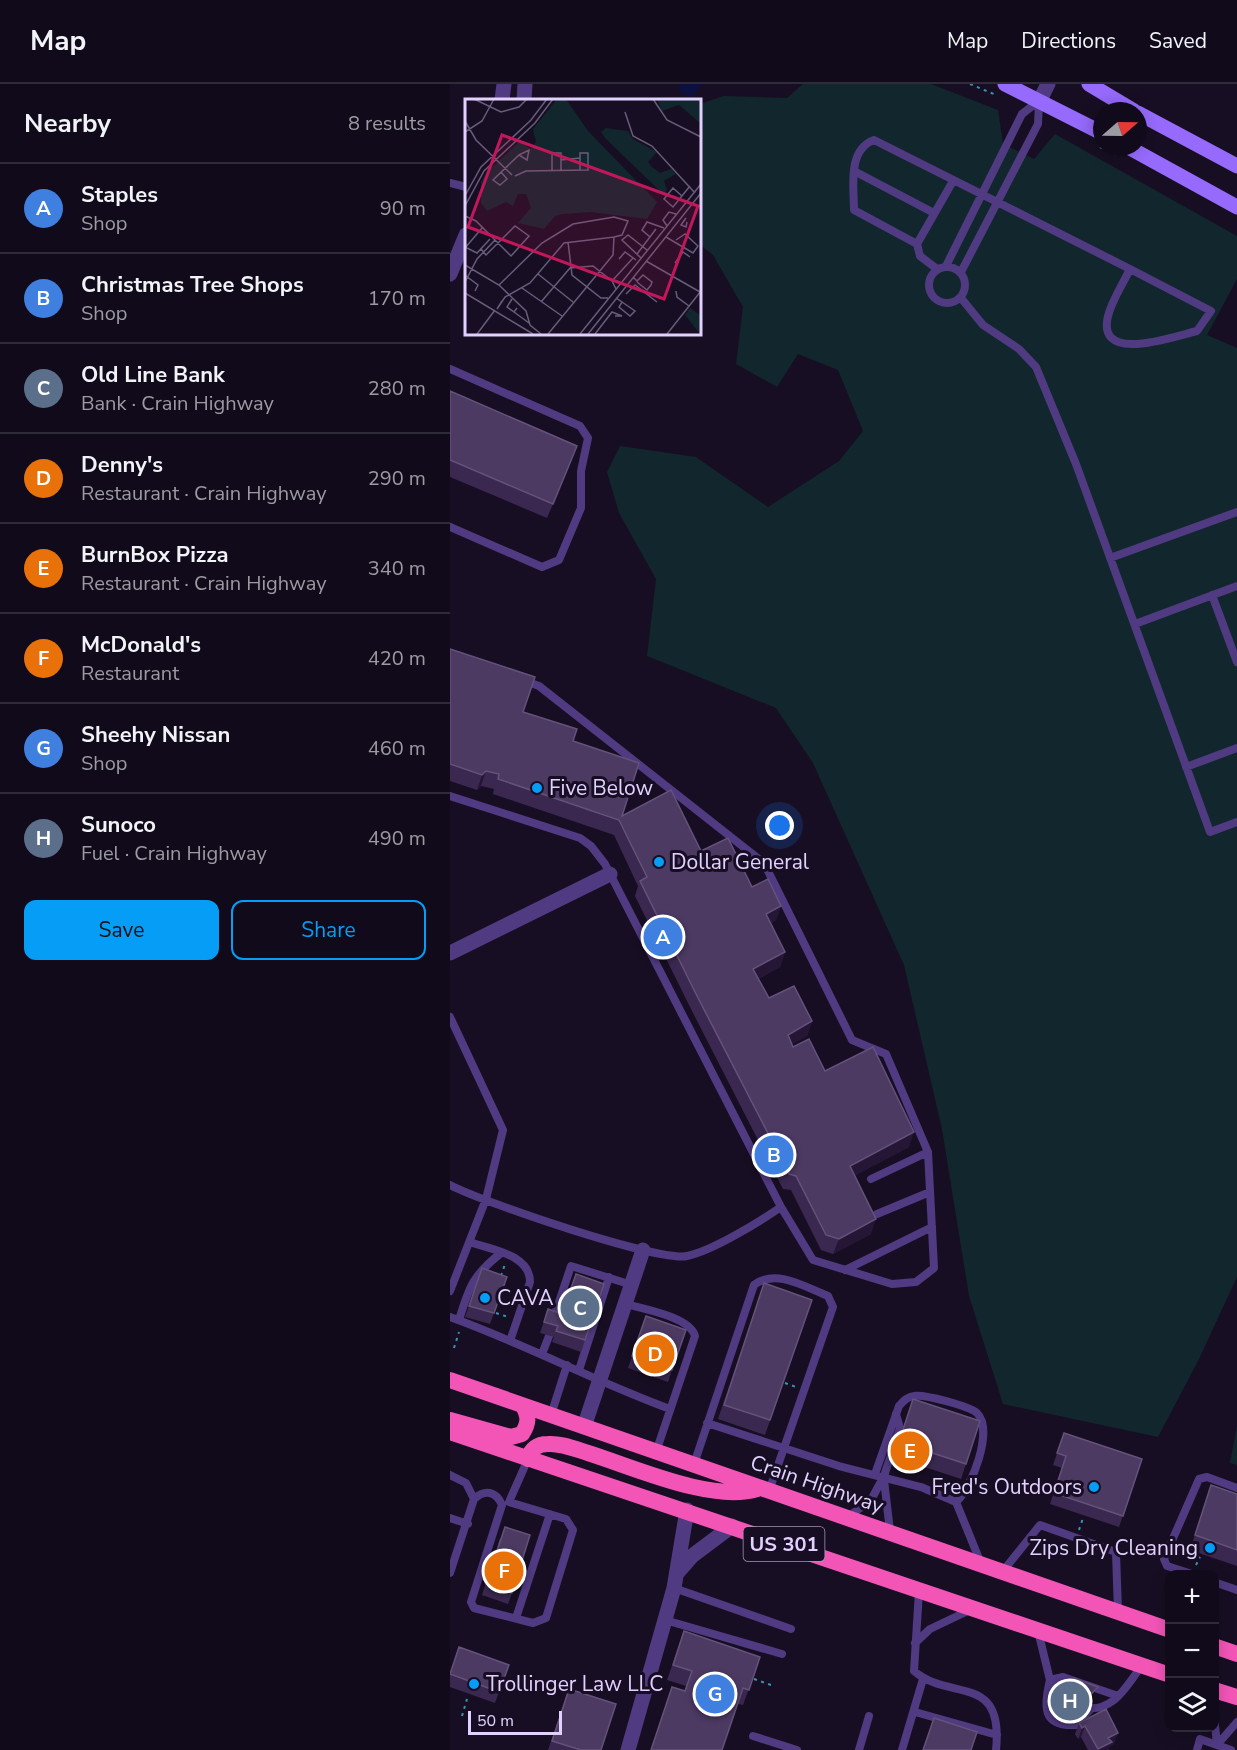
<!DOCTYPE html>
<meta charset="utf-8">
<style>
:root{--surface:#110a1a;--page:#1a1323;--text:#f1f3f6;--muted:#9c9aa2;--line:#302b39;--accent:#059df6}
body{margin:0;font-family:"Nunito Sans",sans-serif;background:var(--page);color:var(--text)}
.controls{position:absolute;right:18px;bottom:18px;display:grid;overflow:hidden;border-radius:12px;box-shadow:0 3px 15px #0003}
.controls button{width:54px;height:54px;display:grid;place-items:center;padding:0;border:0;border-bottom:2px solid var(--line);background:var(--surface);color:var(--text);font:30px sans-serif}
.compass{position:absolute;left:643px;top:18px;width:54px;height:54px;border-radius:50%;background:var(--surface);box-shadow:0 3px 15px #0003;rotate:70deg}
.scale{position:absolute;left:18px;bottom:15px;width:94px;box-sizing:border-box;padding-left:6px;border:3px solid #e2d1fe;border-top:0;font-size:16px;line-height:21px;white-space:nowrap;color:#e2d1fe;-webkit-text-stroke:4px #170e23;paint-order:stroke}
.you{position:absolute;left:330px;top:742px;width:21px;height:21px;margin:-15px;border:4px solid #fff;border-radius:50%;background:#1a73e8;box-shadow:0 0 0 9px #1a73e833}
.badge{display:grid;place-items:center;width:39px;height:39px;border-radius:50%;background:var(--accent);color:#fff;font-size:20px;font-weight:700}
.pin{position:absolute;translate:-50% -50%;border:3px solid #fff;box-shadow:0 2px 6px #0006}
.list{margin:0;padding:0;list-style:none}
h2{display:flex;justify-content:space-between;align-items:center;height:78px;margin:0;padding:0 24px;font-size:26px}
h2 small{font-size:20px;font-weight:400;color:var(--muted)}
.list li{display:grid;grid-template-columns:39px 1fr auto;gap:18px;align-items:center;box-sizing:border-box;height:90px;padding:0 24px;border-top:2px solid var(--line)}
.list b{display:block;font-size:22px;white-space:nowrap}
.list p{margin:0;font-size:20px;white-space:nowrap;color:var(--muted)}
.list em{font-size:20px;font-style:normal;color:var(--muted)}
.actions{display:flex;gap:12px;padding:18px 24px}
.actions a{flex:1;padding:14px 0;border:2px solid var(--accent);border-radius:12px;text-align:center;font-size:21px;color:var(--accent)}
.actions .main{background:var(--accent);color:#111}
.icon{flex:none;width:33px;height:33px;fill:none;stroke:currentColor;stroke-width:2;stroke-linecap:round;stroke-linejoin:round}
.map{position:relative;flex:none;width:787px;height:1666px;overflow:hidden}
header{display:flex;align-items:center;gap:36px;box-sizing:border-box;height:84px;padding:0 30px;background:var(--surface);border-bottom:2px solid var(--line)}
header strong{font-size:28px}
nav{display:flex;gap:33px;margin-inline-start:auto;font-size:21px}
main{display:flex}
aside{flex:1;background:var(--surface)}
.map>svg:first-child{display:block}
</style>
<header>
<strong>Map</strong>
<nav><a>Map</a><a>Directions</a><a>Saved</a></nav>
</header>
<main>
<aside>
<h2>Nearby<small>8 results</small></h2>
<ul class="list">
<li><span class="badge" style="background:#3f7fe0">A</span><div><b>Staples</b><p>Shop</p></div><em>90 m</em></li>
<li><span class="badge" style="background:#3f7fe0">B</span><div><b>Christmas Tree Shops</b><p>Shop</p></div><em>170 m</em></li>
<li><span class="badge" style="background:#5c6f8a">C</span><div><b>Old Line Bank</b><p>Bank · Crain Highway</p></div><em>280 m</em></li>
<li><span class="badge" style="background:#e8710a">D</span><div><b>Denny's</b><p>Restaurant · Crain Highway</p></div><em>290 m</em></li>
<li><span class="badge" style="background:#e8710a">E</span><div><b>BurnBox Pizza</b><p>Restaurant · Crain Highway</p></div><em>340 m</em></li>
<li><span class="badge" style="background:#e8710a">F</span><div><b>McDonald's</b><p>Restaurant</p></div><em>420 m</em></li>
<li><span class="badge" style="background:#3f7fe0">G</span><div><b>Sheehy Nissan</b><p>Shop</p></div><em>460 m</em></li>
<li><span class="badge" style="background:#5c6f8a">H</span><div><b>Sunoco</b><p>Fuel · Crain Highway</p></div><em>490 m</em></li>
</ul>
<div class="actions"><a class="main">Save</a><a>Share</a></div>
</aside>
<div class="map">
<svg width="787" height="1666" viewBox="0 0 787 1666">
<rect width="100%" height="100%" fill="#170e23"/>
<path fill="#12262d" d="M 353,0 L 481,0 L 548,26 L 553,60 L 584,75 L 605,50 L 787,152 L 787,195 L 757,251 L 787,264 L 787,1193 L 748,1277 L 708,1353 L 553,1320 L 519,1212 L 492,1045 L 454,881 L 363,679 L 326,624 L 197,572 L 206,495 L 169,429 L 157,388 L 170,362 L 246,373 L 318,423 L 389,377 L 413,347 L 388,286 L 348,270 L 327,303 L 286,280 L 293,223 L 263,171 L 249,160 L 249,20 L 274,12 L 337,14 Z
M 787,1342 L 787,1381 L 780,1379 Z"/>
<path fill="#0b1040" d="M 228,0 L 252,0 L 242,13 C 233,12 229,8 228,0 Z"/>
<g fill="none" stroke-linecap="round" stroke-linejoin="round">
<path stroke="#3197b2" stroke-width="2" stroke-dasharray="3 4.5" stroke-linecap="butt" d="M 520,0 L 546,11
M 650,63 L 667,71
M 51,1192 L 55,1180
M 46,1229 L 58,1233
M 4,1264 L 9,1248
M 335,1299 L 346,1303
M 629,1446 L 633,1434
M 746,1481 L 750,1473
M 304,1595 L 321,1601
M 12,1632 L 17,1615"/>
<path stroke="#503a81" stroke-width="8" d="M 404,87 L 484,129
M 503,97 L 467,160 L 404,126 C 404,103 397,66 424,56 L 680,185 C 673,200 662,216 658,232 C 646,281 725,252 747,247 L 761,227 L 680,185
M 0,99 L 16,103
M 467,160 L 470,172 L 487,185
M 496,182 L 572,30 L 590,16
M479 201a18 18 0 1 1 36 0a18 18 0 1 1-36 0Z
M 511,188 L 588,40 L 589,18
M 511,214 L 533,241 L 569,265 L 586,283 L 626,380 L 760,748 L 787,738
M 0,285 L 130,342 L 138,354 L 131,387 L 131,424 L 109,476 L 92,483 L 0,443
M 660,474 L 787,428
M 762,511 L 787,578
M 685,540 L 787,502
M 75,597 L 89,602 L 314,779 L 402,956 L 436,970 L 478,1068 L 484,1184 L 466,1198 L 442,1200 L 363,1176 L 331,1123
M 736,683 L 787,664
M 0,712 L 130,754 L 141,762 L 155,780 L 331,1123 C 309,1138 262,1167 237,1172 C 208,1178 32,1118 0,1101
M 0,933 L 53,1046 L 36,1115 L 0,1207
M 421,1095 L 478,1068
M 427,1130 L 480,1108
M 20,1158 C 41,1166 80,1170 80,1198 L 60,1257
M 395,1186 L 482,1143
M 176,1220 C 194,1225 240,1233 245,1252 L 206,1368
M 0,1233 C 75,1260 146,1298 220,1325
M 9,1236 C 19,1203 23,1191 51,1169
M 103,1236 L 121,1182 L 182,1201
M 92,1270 L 99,1252
M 129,1286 L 159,1193
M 101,1331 L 117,1281
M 257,1339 L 389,1382 L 471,1403 L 506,1418 L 530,1477
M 244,1380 L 304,1201 C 326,1184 355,1203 378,1212 L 383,1223 L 319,1407
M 425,1390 L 449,1322 C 453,1317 457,1313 464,1312 C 474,1310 519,1322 527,1329 C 544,1346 522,1404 506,1418
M 0,1391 L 16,1399 L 24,1415 L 0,1489
M 434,1396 L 440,1447
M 24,1415 C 35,1405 46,1407 52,1421 L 21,1518 L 24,1524 L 83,1539 L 96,1534 L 123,1446 L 116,1435 L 59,1418 L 78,1375
M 398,1433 L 421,1416 L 434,1392 L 450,1344 L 446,1330
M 0,1434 L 18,1440
M 553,1487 L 590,1441 L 666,1468 L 668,1528
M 742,1490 L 717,1482 L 714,1475 L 749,1395 L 757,1393 L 787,1404
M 764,1498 L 787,1506
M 224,1504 L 341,1545
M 469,1507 L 464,1587 C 500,1618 554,1588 546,1666
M 66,1534 L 100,1430
M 215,1536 L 332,1570
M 588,1547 L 600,1596 L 609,1612
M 465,1559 L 480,1545 L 522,1525
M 631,1623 C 662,1631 676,1603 692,1581
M 641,1625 L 626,1641 C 591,1643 594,1621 600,1596 L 613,1593 L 668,1612
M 465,1628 L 547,1651
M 764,1632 L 767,1660
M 303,1652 L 347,1666
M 767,1661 L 787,1638
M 409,1666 L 419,1632
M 452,1666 L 473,1595
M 747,1666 L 750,1655 L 781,1666"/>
<path stroke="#503a81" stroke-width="15" d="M 52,16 L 54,0
M 74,16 L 75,0
M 0,190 L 16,151
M 0,869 L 160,790
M 134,1343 L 193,1166
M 228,1488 L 242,1472 L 282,1442
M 178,1666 L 224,1504 L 237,1426"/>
<path stroke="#503a81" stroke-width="15" d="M 590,16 L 598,0"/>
<path stroke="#956afc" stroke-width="15" d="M 555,0 L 652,49
M 639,0 L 684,27
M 688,29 L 787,82
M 678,63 L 787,123"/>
<path stroke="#f355b7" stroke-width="16" d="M 0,1296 L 720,1546
M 0,1336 L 61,1353 L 72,1350 C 79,1339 79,1333 73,1322
M 0,1348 L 720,1591
M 78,1375 C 81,1365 87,1360 98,1360 C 111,1359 125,1365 138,1369 C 183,1383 262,1419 307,1405
M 764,1562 L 787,1570
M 764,1606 L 787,1613"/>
</g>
<path fill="#3b2850" d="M 0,307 L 122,376 L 97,434 L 0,393 Z
M 0,565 L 73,628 L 123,657 L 172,732 L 251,767 L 302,803 L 331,822 L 326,836 L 321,839 L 335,868 L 330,883 L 308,895 L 319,914 L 362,937 L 357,952 L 342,960 L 343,963 L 375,987 L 459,1063 L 405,1091 L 421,1150 L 383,1170 L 371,1166 L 341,1106 L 333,1105 L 241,925 L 185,812 L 188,802 L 164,751 L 43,710 L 44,705 L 31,702 L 27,706 L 0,697 Z
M 32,1184 L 57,1193 L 40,1240 L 15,1233 Z
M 154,1200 L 131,1268 L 102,1258 L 104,1253 L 90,1249 L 98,1225 L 112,1230 Z
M 309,1214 L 362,1216 L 315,1351 L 268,1335 Z
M 196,1232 L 236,1246 L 218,1298 L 178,1284 Z
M 463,1315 L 516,1380 L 511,1395 L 444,1373 Z
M 614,1349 L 692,1375 L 669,1443 L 600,1420 L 612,1384 L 603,1381 Z
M 761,1401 L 787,1410 L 787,1482 L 740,1466 Z
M 50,1454 L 62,1509 L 58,1520 L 32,1511 Z
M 234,1547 L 310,1573 L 293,1621 L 235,1607 L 236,1602 L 217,1596 Z
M 59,1581 L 45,1619 L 0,1603 L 0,1587 Z
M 119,1605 L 151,1666 L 98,1666 Z
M 646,1606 L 621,1633 L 598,1625 L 599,1621 Z
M 629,1639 L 664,1660 L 660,1662 L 658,1666 L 638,1666 L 631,1653 L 628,1655 L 625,1650 Z"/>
<path fill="#251636" d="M 127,362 L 122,376 L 97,434 L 103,420 Z
M 36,687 L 31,702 L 27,706 L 32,691 Z
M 331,822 L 326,836 L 311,845 L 316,830 Z
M 335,868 L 330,883 L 298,900 L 303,885 Z
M 362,937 L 357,952 L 333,966 L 338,951 Z
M 464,1048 L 459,1063 L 395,1097 L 400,1082 Z
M 426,1135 L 421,1150 L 383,1170 L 389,1155 Z
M 648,1603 L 646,1606 L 621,1633 L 623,1629 Z
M 635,1642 L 631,1653 L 628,1655 L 632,1644 Z
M 668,1649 L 664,1660 L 660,1662 L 658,1666 L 647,1666 L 658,1654 Z"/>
<path fill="#4d3a63" stroke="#64527b" stroke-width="1.5" d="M 0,307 L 127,362 L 103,420 L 0,376 Z
M 0,565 L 85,593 L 73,628 L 127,645 L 123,657 L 189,679 L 172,732 L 221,706 L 251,767 L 278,754 L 302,803 L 318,795 L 331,822 L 316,830 L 335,868 L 303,885 L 319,914 L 344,902 L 362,937 L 338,951 L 343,963 L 359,955 L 375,987 L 423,963 L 464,1048 L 400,1082 L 426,1135 L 389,1155 L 376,1151 L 346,1092 L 339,1090 L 246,910 L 190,797 L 197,793 L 169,736 L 48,695 L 49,690 L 36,687 L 32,691 L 0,680 Z
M 32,1184 L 57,1193 L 44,1229 L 19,1222 Z
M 126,1190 L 154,1200 L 135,1256 L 106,1247 L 108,1242 L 94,1238 L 98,1225 L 112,1230 Z
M 314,1199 L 362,1216 L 320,1336 L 274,1321 Z
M 196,1232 L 236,1246 L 222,1286 L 182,1272 Z
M 463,1315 L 530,1337 L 516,1380 L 449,1358 Z
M 614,1349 L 692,1375 L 673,1432 L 604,1409 L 616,1372 L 607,1369 Z
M 761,1401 L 787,1410 L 787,1466 L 745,1451 Z
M 55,1443 L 80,1451 L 62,1509 L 36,1500 Z
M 234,1547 L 310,1573 L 299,1606 L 293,1604 L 272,1666 L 201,1666 L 222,1603 L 235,1607 L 242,1587 L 223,1581 Z
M 9,1563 L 59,1581 L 49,1608 L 0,1590 Z
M 624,1594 L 648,1603 L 623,1629 L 599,1621 Z
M 119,1605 L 166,1620 L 151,1666 L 131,1666 L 102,1657 Z
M 656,1625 L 668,1649 L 658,1654 L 662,1658 L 648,1665 L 635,1642 L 632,1644 L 629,1639 Z
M 484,1634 L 527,1648 L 521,1666 L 473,1666 Z"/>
<g fill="#059df6" stroke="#170e23" stroke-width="2">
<circle cx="87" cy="704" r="6"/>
<circle cx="209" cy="778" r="6"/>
<circle cx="35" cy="1214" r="6"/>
<circle cx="644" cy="1403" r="6"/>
<circle cx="760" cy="1464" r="6"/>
<circle cx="24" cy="1600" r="6"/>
</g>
<g text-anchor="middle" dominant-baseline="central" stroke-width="6" stroke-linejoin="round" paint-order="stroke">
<rect fill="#170e23" stroke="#a596bc" stroke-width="1.5" x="293.5" y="1443" width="81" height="34" rx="4.5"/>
<g font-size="20" font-weight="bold" fill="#e2d1fe">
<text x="334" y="1460">US 301</text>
</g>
<g font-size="21" fill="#e2d1fe" stroke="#170e23" text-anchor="start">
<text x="99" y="704">Five Below</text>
<text x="221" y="778">Dollar General</text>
<text x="47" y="1214">CAVA</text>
<text x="632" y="1403" text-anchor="end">Fred's Outdoors</text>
<text x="748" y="1464" text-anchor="end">Zips Dry Cleaning</text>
<text x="36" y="1600">Trollinger Law LLC</text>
</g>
<g font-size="21" fill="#e2d1fe" stroke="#170e23">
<text transform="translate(367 1400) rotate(19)">Crain Highway</text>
</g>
</g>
<g transform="translate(15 15)">
<rect width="236" height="236" fill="#170e23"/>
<path d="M 92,0 L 101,0 L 123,32 L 192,103 L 182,120 L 126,113 L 98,115 L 90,117 L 79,130 L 53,124 L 66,109 L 61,95 L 53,95 L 48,107 L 41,103 L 22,112 L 16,104 L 16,83 L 22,73 L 55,42 L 65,50 L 71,43 L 68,30 ZM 192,0 L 235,0 L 235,24 L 214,6 L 197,12 ZM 141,29 L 163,32 L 168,40 L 192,53 L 183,63 L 187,68 L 195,74 L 206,70 L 211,75 L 199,82 L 202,91 L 199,96 L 140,39 L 136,33 ZM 225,209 L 235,216 L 235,235 L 220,216 Z" fill="#12262d"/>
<path fill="none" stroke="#685c7b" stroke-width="1.5" d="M 9,0 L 36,13 L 54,8 L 62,0M 188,0 L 202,21 L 236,38M 160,13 L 168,37 L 187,47 L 230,94M 0,22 L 11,41 L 47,76M 0,33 L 17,22 L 29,0M 96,61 L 115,59M 87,71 L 87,54 L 96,54 L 96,71M 36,73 L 42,80 L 35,86 L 28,81 L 54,56 L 62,61 L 64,51 L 54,56M 50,77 L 61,72 L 123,71 L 123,54 L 115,54 L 115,71M 1,95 L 16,68 L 66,21 L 82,0M 217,97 L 208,89 L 199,100 L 208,108 L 225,87M 0,107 L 19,72 L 70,24 L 88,0M 0,117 L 11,122 L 30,141 L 12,160 L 0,183M 221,119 L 216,126 L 221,128 L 222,123M 202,127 L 198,121 L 204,113 L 211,115M 185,138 L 177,131 L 182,123 L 199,129M 201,138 L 228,154 L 233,147 L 220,135 L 211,141M 103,143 L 107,176 L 136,199 L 143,199M 0,148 L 12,154 L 25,140M 0,149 L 17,129M 16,150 L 21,156 L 50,127 L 64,137 L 46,157 L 30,141M 172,155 L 191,130M 176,159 L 157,141 L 163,136 L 182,151M 154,160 L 160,153 L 171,161M 181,162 L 235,193M 210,164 L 218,153 L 225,158M 0,166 L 34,186 L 61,212 L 65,226 L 76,235M 73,175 L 108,203M 1,177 L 13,186 L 10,192M 168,178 L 172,182 L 178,176 L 187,183 L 186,186M 147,182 L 168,159M 172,183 L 182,191 L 186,186M 34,186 L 77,144 L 108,125 L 149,118 L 163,122 L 157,136 L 149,138M 57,189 L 97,217M 211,192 L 212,198 L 224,207M 0,194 L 68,235M 161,195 L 170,186 L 192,203M 151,199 L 157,203 L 154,208 L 165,217 L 170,212 L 157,203M 47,200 L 42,208 L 49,213 L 52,209M 37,202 L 32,210 L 40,198 L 65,184 L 99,144 L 149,138 L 148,156 L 83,235M 76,203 L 105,169 L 128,167 L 147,182 L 151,190M 49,213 L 64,224M 12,235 L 30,211M 115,235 L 236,85M 123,235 L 236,94M 130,235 L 147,213 L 157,217 L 150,217M 202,235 L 236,192"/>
<path fill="#c2185b" fill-opacity="0.15" stroke="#c2185b" stroke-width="3" d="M 37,36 L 233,107 L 199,200 L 3,128 Z"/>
<rect width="236" height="236" fill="none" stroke="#e2d1fe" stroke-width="3"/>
</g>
</svg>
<div class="controls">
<button>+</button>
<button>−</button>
<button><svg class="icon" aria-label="layers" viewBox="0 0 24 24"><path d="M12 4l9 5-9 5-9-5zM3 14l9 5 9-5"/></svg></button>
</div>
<svg class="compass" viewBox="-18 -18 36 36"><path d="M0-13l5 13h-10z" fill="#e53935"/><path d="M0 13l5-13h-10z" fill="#9c9aa2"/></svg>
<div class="scale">50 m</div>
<div class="you"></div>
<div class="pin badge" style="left:213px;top:853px;background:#3f7fe0">A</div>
<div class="pin badge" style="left:324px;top:1071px;background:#3f7fe0">B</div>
<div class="pin badge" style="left:130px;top:1224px;background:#5c6f8a">C</div>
<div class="pin badge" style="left:205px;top:1270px;background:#e8710a">D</div>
<div class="pin badge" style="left:460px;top:1367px;background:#e8710a">E</div>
<div class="pin badge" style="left:54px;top:1487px;background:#e8710a">F</div>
<div class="pin badge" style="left:265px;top:1610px;background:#3f7fe0">G</div>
<div class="pin badge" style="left:620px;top:1617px;background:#5c6f8a">H</div>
</div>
</main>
